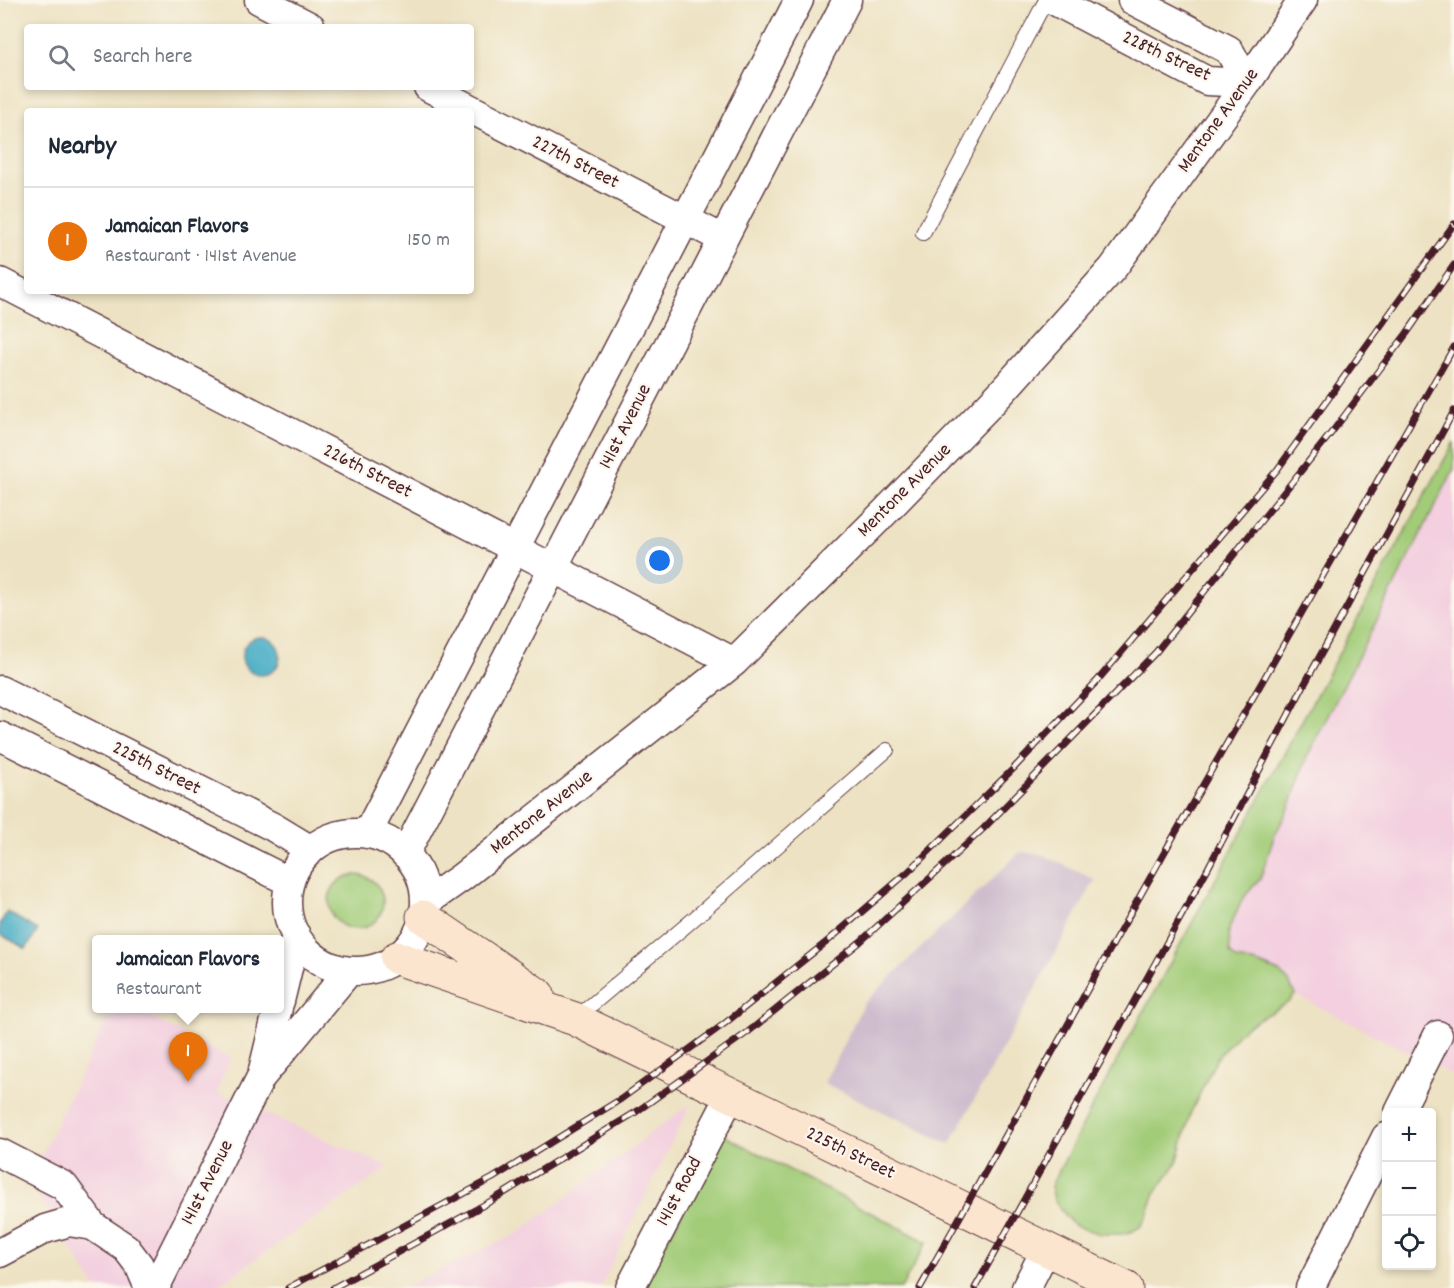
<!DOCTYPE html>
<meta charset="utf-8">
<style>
:root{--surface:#fff;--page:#f2f2f3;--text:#1f2937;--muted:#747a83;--line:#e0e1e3;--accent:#b45309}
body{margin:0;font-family:Dekko,sans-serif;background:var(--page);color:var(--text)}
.controls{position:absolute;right:18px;bottom:18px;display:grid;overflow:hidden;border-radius:6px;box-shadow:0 3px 9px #0003}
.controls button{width:54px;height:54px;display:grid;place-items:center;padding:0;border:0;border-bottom:2px solid var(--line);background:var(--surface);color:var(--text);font:30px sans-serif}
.you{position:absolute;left:660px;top:561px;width:21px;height:21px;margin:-15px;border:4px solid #fff;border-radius:50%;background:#1a73e8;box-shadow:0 0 0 9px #1a73e833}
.badge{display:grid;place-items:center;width:39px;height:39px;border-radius:50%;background:var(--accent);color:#fff;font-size:20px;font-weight:700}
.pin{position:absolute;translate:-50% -50px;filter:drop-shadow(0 2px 3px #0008)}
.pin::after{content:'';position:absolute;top:32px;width:21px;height:18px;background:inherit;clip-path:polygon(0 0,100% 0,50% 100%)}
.popup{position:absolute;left:92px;top:935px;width:192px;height:78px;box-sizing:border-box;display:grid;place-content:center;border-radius:6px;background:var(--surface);filter:drop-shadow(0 2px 4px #0005);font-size:20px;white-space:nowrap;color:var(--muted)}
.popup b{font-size:22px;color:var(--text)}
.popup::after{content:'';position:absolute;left:50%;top:100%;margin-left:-12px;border:12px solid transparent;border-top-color:var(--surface)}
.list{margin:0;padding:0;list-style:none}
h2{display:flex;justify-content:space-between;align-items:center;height:78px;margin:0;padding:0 24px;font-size:26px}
h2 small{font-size:20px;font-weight:400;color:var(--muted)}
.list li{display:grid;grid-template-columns:39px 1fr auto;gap:18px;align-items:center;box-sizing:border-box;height:108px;padding:0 24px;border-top:2px solid var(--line)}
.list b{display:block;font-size:22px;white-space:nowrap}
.list p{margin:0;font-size:20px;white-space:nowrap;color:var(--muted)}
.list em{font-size:20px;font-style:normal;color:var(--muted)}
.icon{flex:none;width:33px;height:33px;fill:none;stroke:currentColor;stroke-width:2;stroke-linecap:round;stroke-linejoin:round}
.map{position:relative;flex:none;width:1454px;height:1288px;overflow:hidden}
.search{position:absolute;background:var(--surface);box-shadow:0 3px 9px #0003;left:24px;top:24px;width:450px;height:66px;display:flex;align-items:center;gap:15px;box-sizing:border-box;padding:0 21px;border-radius:6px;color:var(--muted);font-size:22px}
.panel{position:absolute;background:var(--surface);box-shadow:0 3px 9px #0003;left:24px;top:108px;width:450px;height:186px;border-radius:6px}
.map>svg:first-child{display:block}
</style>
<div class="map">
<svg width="1454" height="1288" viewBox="0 0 1454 1288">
<rect width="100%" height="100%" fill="#fbf7ec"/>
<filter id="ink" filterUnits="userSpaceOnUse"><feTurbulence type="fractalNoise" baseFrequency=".0167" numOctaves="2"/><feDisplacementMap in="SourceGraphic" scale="12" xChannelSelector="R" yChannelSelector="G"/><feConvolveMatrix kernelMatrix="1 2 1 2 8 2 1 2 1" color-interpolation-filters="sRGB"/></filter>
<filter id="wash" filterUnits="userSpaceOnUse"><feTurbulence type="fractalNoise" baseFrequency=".008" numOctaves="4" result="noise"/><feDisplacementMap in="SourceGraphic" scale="24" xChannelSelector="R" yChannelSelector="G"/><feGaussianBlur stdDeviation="1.35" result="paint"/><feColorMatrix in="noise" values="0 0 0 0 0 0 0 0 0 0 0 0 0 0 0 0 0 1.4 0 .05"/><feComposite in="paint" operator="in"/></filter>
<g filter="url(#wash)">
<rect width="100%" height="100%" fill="#ede2c3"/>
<path fill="#f3cfdf" d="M 1454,469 L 1454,1076 L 1210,951 L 1215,938 Z
M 112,1008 L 134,1009 L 231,1058 L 216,1092 L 389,1167 L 214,1288 L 96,1288 L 29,1181 Z
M 691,1103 L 600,1288 L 402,1288 L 518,1233 Z"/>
<path fill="#cfbdce" d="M 1020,852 L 1043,855 L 1095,880 L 950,1144 L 824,1083 L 864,1003 Z"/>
<path fill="#a2cc78" stroke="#767652" stroke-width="1.5" d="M 1454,442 L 1454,469 L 1306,759 L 1290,806 L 1274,837 L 1260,879 L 1243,898 L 1229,929 L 1230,953 L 1236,959 L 1257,963 L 1279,972 L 1289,982 L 1295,995 L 1289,1002 L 1250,1024 L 1238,1034 L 1217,1058 L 1191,1112 L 1177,1163 L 1155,1193 L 1146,1218 L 1140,1227 L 1131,1232 L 1121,1234 L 1101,1234 L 1075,1226 L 1065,1216 L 1054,1199 L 1051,1186 L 1108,1077 Z
M329 902a27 27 0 1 1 54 0a27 27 0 1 1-54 0Z
M 723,1135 L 927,1242 L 901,1288 L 642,1288 Z"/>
<path fill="#44acc4" stroke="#476678" stroke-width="1.5" d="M242 656a19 19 0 1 1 38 0a19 19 0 1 1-38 0Z
M 7,912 L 38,930 L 26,949 L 0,934 L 0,924 Z"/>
</g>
<g filter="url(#ink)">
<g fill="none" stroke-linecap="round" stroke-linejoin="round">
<g stroke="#623c42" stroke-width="16">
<path id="lane" d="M 923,233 L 1046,0
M 576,1018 L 689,923 L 887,750"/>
</g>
<g stroke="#623c42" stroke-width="31">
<path id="street" d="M 259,0 L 311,27
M 1053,0 L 1207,81 L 1247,83
M 1132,0 L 1229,50 L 1247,83
M 428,87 L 723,239
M 0,282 L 734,662
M 0,690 L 273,827 L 311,850
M 0,736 L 290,882
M287 902a69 69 0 1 1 138 0a69 69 0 1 1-138 0Z
M 367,834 L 799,0
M 405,854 L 847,0
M 425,903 L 462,877 L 734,662 L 885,512 L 1000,394 L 1113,268 L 1247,83 L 1303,0
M 280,1001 L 296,935
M 263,1070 L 278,1008
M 1399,1112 L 1438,1035
M 0,1153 L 64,1186 L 93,1226 L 126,1248 L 139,1265 L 149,1288
M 0,1253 L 45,1229 L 69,1222 L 93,1226
M 155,1288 L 261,1077 L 349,971
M 630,1288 L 731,1095
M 1026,1288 L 1046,1249
M 1310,1288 L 1386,1137"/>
</g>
<g stroke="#623c42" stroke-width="35">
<path id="secondary" d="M 423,917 L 538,995
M 397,958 L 575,1019 L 1126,1288"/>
</g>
<use href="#lane" stroke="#fff" stroke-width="14"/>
<use href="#street" stroke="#fff" stroke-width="28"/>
<use href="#secondary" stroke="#fbe5cf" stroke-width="33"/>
<g stroke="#4a1f2b" stroke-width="7">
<path id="rail" d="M 288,1288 L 493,1178 L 621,1099 L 724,1024 L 829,940 L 908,872 L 1013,769 L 1097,681 L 1277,470 L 1454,224
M 333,1288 L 491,1201 L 636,1112 L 748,1032 L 860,942 L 930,878 L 983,829 L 1156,652 L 1332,432 L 1407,333 L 1454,265
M 920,1288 L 1168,846 L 1454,347
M 975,1288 L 1208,868 L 1303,687 L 1454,411"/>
</g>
<use href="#rail" stroke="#fbf7ec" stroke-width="4.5" stroke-dasharray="14" stroke-linecap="butt"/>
</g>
</g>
<g text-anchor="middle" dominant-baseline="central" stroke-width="4.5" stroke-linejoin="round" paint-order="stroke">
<g font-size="20" fill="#4a1f2b" stroke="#fbf7ec">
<text transform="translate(1166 57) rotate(25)">228th Street</text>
<text transform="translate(1219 121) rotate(-54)">Mentone Avenue</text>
<text transform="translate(575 163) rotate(27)">227th Street</text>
<text transform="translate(626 427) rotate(-63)">141st Avenue</text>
<text transform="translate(367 472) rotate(27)">226th Street</text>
<text transform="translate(905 491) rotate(-45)">Mentone Avenue</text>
<text transform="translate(156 769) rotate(27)">225th Street</text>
<text transform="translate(542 813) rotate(-38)">Mentone Avenue</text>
<text transform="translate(850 1154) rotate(26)">225th Street</text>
<text transform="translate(208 1183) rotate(-63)">141st Avenue</text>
<text transform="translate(680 1192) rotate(-62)">141st Road</text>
</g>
</g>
</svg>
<div class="controls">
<button>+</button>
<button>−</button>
<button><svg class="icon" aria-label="locate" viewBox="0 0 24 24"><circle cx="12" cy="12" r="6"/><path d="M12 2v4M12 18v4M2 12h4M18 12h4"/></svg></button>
</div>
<div class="you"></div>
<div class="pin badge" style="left:188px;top:1082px;background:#e8710a">1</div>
<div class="popup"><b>Jamaican Flavors</b>Restaurant</div>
<div class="search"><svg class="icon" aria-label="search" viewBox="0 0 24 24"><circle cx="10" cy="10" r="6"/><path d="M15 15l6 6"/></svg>Search here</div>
<section class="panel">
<h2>Nearby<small></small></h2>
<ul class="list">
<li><span class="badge" style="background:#e8710a">1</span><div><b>Jamaican Flavors</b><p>Restaurant · 141st Avenue</p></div><em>150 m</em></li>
</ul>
</section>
</div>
